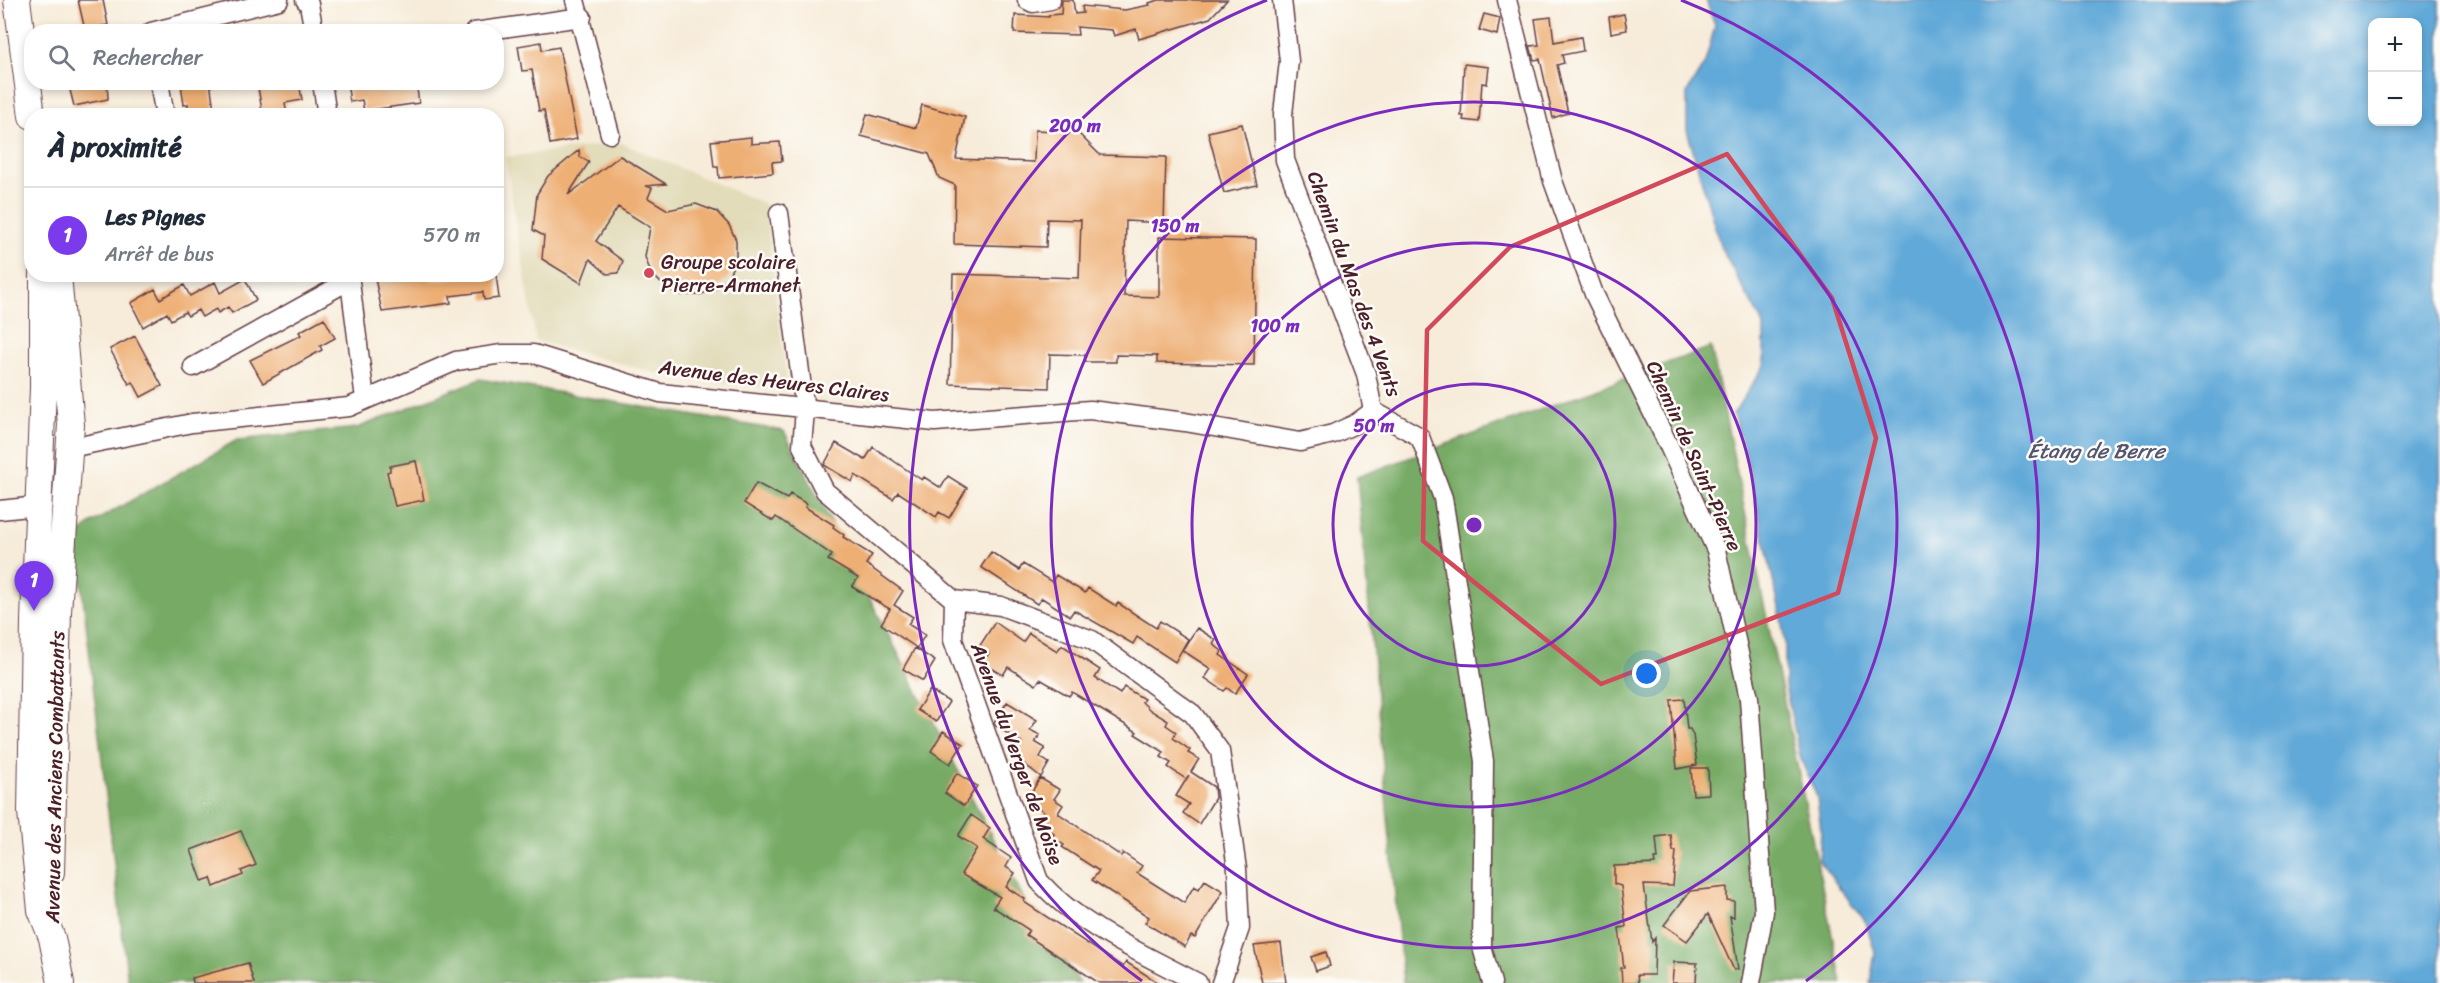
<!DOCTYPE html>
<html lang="fr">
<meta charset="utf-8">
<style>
:root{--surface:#fff;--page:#f6f6f7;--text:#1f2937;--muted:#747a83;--line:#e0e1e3;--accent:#7c3aed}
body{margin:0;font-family:Sriracha,sans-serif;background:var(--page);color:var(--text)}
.controls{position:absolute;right:18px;top:18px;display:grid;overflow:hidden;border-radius:12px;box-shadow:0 3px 9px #0003}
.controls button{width:54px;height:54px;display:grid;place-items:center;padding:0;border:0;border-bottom:2px solid var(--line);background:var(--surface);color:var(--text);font:30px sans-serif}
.you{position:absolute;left:1647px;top:674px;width:21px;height:21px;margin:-15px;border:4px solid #fff;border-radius:50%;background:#1a73e8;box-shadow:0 0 0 9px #1a73e833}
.badge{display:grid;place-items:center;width:39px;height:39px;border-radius:50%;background:var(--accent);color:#fff;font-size:20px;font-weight:700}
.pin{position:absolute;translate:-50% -50px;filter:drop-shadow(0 2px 3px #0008)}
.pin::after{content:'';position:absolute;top:32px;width:21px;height:18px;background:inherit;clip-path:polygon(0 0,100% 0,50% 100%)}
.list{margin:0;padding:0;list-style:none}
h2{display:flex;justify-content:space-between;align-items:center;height:78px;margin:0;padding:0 24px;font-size:26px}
h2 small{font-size:20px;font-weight:400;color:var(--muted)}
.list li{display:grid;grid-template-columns:39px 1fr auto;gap:18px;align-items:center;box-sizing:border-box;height:96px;padding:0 24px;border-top:2px solid var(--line)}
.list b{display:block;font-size:22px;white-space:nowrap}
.list p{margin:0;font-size:20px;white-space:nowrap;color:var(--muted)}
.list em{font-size:20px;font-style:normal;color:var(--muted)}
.icon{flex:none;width:33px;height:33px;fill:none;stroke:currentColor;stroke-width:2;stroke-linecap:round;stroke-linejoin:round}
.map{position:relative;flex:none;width:2440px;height:983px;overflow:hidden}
.search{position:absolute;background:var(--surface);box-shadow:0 3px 9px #0003;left:24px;top:24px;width:480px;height:66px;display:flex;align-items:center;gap:15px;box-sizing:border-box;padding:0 21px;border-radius:24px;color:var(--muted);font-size:22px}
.panel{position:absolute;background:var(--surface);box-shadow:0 3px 9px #0003;left:24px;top:108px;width:480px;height:174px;border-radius:24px}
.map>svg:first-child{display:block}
</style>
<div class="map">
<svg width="2440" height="983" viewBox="0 0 2440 983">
<rect width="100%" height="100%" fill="#fdfcf7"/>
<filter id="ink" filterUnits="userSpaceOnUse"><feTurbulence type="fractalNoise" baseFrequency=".0167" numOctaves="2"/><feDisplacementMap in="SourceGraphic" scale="12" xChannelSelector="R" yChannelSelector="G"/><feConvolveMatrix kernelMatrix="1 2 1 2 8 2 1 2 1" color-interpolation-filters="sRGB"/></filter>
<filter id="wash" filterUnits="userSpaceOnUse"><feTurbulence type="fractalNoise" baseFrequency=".008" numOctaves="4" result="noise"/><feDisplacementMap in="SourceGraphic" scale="24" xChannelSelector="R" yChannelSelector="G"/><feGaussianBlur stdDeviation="1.35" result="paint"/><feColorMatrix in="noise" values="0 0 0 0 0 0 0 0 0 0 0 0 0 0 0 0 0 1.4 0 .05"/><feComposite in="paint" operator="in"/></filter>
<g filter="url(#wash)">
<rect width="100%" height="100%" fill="#f7ecda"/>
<path fill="#e2dcba" d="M 621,143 L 765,204 L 788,391 L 655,373 L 536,341 L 505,157 Z"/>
<path fill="#76aa65" stroke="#606448" stroke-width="1.5" d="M 1711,347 L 1842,983 L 1403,983 L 1357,477 Z
M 480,379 L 784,431 L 1029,909 L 1080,983 L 128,983 L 76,538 L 90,524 L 237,440 L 357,428 Z"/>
<path fill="#61a9d8" stroke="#566482" stroke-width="1.5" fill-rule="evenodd" d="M 1706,0 L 2440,0 L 2440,983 L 1870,983 L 1875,953 L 1866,922 L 1819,861 L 1821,830 L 1817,797 L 1801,760 L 1785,686 L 1785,643 L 1780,612 L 1746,455 L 1733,414 L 1764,366 L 1764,326 L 1721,248 L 1687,130 L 1687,92 L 1705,63 L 1715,26 ZM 2372,22 L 2418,22 L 2418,122 L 2372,122 Z"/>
<g id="blocks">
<path fill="#eeaf74" d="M 78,0 L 103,0 L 108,25 L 85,30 Z
M 1062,0 L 1073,0 L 1075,14 L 1083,13 L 1082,6 L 1125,10 L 1150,5 L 1149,3 L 1159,0 L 1227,0 L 1210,18 L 1139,39 L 1136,29 L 1114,36 L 1112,30 L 1077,27 L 1078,35 L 1014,33 L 1015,15 L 1049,17 L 1049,15 L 1061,14 Z
M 1484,14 L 1500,18 L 1497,35 L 1479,30 Z
M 1624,14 L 1627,30 L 1611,33 L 1609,17 Z
M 1551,17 L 1554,42 L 1581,37 L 1583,51 L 1562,55 L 1564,63 L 1557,65 L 1568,113 L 1553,118 L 1540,59 L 1534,60 L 1530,46 L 1539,45 L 1535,19 Z
M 541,42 L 542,50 L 559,47 L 577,139 L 550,144 L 544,110 L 539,111 L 532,70 L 522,71 L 518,46 Z
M 1464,64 L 1489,67 L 1487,84 L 1482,83 L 1479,122 L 1463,120 L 1464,116 L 1461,116 Z
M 68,82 L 107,82 L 108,99 L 74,106 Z
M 210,82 L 215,116 L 189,116 L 188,104 L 184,105 L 181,84 Z
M 257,82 L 299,82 L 302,100 L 285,103 L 287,116 L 263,116 Z
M 347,82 L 416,82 L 419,103 L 364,111 L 362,100 L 350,102 Z
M 922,105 L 965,117 L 956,159 L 1034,162 L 1035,130 L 1077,132 L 1100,155 L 1166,157 L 1164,223 L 1126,221 L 1124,296 L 1159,297 L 1159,237 L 1256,239 L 1254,365 L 1157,363 L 1157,356 L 1116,355 L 1116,362 L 1085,362 L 1085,355 L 1050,354 L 1049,388 L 950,384 L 953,274 L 1079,278 L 1081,220 L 1047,219 L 1046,247 L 954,244 L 955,185 L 939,178 L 929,154 L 861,136 L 867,114 L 916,128 Z
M 1242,124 L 1257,185 L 1224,193 L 1208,132 Z
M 751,137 L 751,144 L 780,142 L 782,161 L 772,162 L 773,173 L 719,178 L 718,167 L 714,167 L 711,141 Z
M 579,150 L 580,157 L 589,162 L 568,195 L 620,156 L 666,184 L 646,186 L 652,188 L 648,198 L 668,210 L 696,204 L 717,212 L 729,225 L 736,240 L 736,258 L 728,278 L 715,289 L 699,295 L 682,295 L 667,289 L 651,273 L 645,257 L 650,227 L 618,207 L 596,241 L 623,261 L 618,273 L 607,274 L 590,259 L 581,283 L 542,259 L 544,236 L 533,230 L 537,194 L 548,176 Z
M 374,274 L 430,274 L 431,280 L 496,274 L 499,298 L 484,300 L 483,292 L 450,296 L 451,303 L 382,312 Z
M 245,279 L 256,300 L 232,313 L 228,307 L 218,313 L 216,309 L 202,317 L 198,310 L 188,316 L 185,312 L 171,320 L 167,313 L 143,327 L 131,303 L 155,289 L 160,299 L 184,285 L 190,296 L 215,282 L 220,293 Z
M 324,318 L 335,338 L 320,346 L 322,350 L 263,383 L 250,360 L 301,335 L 299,332 Z
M 135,336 L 162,386 L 141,397 L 133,382 L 129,384 L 110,349 Z
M 836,443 L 865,460 L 873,447 L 922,480 L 924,477 L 941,488 L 948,476 L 967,488 L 949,518 L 939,512 L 936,517 L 898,492 L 893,499 L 855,475 L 852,482 L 824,465 Z
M 416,461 L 424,500 L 395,506 L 387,472 L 390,471 L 390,466 Z
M 756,483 L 787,499 L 790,494 L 807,504 L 805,507 L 834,525 L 833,527 L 844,535 L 843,537 L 872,555 L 866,564 L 903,591 L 894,605 L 913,617 L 908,624 L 925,635 L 917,648 L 881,624 L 890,609 L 852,587 L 858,578 L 828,560 L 832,555 L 776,517 L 773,521 L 744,503 Z
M 991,552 L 1019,570 L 1023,564 L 1052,582 L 1056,575 L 1085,593 L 1088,588 L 1116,606 L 1118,603 L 1156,628 L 1160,621 L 1188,639 L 1175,662 L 1137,637 L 1133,644 L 1074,610 L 1070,616 L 1042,598 L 1037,604 L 981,567 Z
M 995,622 L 1023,642 L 1029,633 L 1057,651 L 1062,645 L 1100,670 L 1095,678 L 1120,694 L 1124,687 L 1144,699 L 1142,702 L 1150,710 L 1168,721 L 1166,725 L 1176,732 L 1173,738 L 1190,750 L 1188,753 L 1199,759 L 1191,772 L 1214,787 L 1215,798 L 1199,824 L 1183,813 L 1189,804 L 1176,796 L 1189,775 L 1186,779 L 1168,767 L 1171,763 L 1161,757 L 1164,752 L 1135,734 L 1137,732 L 1072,692 L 1069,696 L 1040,679 L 1036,685 L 1008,667 L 1003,675 L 983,663 L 989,653 L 979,647 Z
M 1197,628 L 1216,640 L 1213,644 L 1222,651 L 1220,655 L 1248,674 L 1235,694 L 1227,688 L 1224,691 L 1205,678 L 1211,669 L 1182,650 Z
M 915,648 L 935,661 L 923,681 L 903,669 Z
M 930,690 L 949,702 L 936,722 L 917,710 Z
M 1684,699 L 1687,729 L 1690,729 L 1693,735 L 1697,765 L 1677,769 L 1671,700 Z
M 1007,702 L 1037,720 L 1030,730 L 1040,735 L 1035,742 L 1045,748 L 1040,757 L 1049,763 L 1041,777 L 1014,756 L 1022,743 L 996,726 L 994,722 Z
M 943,731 L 963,744 L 950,764 L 931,751 Z
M 1691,768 L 1708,768 L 1709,794 L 1693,795 Z
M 957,773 L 977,786 L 964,806 L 945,793 Z
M 1040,778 L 1060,790 L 1054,799 L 1063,805 L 1058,813 L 1121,856 L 1123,853 L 1142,866 L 1137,873 L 1184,903 L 1194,886 L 1199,889 L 1205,880 L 1223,891 L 1195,938 L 1191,936 L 1185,947 L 1145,923 L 1149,917 L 1092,880 L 1099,871 L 1062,847 L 1064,845 L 1052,837 L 1054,834 L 1037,824 L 1045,813 L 1028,798 Z
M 971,815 L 990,828 L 983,839 L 1011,858 L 1006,867 L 1015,873 L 1006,887 L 1025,899 L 1024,902 L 1123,967 L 1126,962 L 1159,983 L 1099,983 L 1026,935 L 1029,930 L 993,907 L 1000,897 L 961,874 L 977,848 L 958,836 Z
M 241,831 L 256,865 L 241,871 L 243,875 L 214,887 L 211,878 L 202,881 L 191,850 Z
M 1671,835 L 1673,851 L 1676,851 L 1673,886 L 1644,885 L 1652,942 L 1655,938 L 1654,975 L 1637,975 L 1638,983 L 1622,983 L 1621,968 L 1624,968 L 1619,928 L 1626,927 L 1621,886 L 1614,884 L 1614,866 L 1655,864 L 1654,859 L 1658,859 L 1656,837 Z
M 1727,887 L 1727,900 L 1734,901 L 1734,917 L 1730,916 L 1738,969 L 1734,970 L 1708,914 L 1687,941 L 1664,925 L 1690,891 Z
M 1281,943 L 1286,983 L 1262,983 L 1254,946 Z
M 1326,952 L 1330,966 L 1316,971 L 1311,957 Z
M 1674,962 L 1697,963 L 1696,983 L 1672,983 Z
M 248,963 L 254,983 L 193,983 L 192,978 Z"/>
</g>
</g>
<g filter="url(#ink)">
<use href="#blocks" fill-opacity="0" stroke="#643e45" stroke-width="1.5"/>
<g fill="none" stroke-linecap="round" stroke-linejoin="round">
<g stroke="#643e45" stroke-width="21">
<path id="street" d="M 305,0 L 309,4 L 314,32
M 575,0 L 610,134
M 1027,0 L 1033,3 L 1051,0
M 1282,0 L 1289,61 L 1283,114 L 1285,160 L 1366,374 L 1373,411
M 1507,0 L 1553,181 L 1594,294 L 1668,444 L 1716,550 L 1749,698 L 1764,912 L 1751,983
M 151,32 L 279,0
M 474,32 L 582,17
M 159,82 L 165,116
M 322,82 L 327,116
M 779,213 L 805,410 L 802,446 L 825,491 L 954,600 L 953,640 L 1039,881 C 1080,927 1144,954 1198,983
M 349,274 L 365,399
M 193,367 L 350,280
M 1373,411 L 1420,437 L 1443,498 L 1484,761 L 1482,947 L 1492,983
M 70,448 L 192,423 L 349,407 L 456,361 L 502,354 L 534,354 L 660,393 L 935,422 L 1090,410 L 1185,422 L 1300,442 L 1333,434 L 1355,424 L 1373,411
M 0,510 L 38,506
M 954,600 L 1001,606 L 1092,640 L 1193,714 L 1220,751 L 1237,869 L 1240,928 L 1221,983"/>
</g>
<g stroke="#643e45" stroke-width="28">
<path id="secondary" d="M 17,0 L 32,116
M 43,274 L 43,387 L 34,621 L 31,812 L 41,910 L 52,938 L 61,983
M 51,872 L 58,612 L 71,425 L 58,274"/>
</g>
<use href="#street" stroke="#fff" stroke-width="18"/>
<use href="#secondary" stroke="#fff" stroke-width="26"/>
</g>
</g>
<path fill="none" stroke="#d1495b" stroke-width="4.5" stroke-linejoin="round" d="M 1727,154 L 1832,298 L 1876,438 L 1838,593 L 1601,684 L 1423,541 L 1427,330 L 1510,247 Z"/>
<g fill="none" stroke="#7b2cbf" stroke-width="3">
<circle cx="1474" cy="525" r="141"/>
<circle cx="1474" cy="525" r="282"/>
<circle cx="1474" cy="525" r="423"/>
<path d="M1142 981A564 564 0 0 1 1267 0M1681 0A564 564 0 0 1 1806 981"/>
</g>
<circle fill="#d1495b" stroke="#fdfcf7" stroke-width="2" cx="649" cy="273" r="6"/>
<g text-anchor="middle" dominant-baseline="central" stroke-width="5" stroke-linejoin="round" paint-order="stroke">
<g font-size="20" fill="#4a1f2b" stroke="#fdfcf7" text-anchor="start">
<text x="661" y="262">Groupe scolaire<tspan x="661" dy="23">Pierre-Armanet</tspan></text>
</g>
<g font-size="20" fill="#4a1f2b" stroke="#fdfcf7">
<text transform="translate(1354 284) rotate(70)">Chemin du Mas des 4 Vents</text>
<text transform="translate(774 381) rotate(7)">Avenue des Heures Claires</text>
<text transform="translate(1694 456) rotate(66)">Chemin de Saint-Pierre</text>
<text transform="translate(1017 754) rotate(70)">Avenue du Verger de Moïse</text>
<text transform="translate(55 777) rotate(-89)">Avenue des Anciens Combattants</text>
</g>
<g font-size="21" font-style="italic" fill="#535670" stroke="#fdfcf7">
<text x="2096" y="451">Étang de Berre</text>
</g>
</g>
<circle cx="1474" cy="525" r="9" fill="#7b2cbf" stroke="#fdfcf7" stroke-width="3"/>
<g font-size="18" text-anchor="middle" font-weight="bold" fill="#7b2cbf" stroke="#fdfcf7" stroke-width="5" stroke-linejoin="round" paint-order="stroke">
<text x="1075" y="132">200 m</text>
<text x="1175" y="232">150 m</text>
<text x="1275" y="332">100 m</text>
<text x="1374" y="432">50 m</text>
</g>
</svg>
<div class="controls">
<button>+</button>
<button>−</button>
</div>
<div class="you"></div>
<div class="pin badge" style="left:34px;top:611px">1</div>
<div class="search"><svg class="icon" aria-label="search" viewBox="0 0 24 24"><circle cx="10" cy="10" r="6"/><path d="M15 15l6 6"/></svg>Rechercher</div>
<section class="panel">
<h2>À proximité<small></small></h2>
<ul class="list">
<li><span class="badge">1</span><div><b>Les Pignes</b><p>Arrêt de bus</p></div><em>570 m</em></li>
</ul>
</section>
</div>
